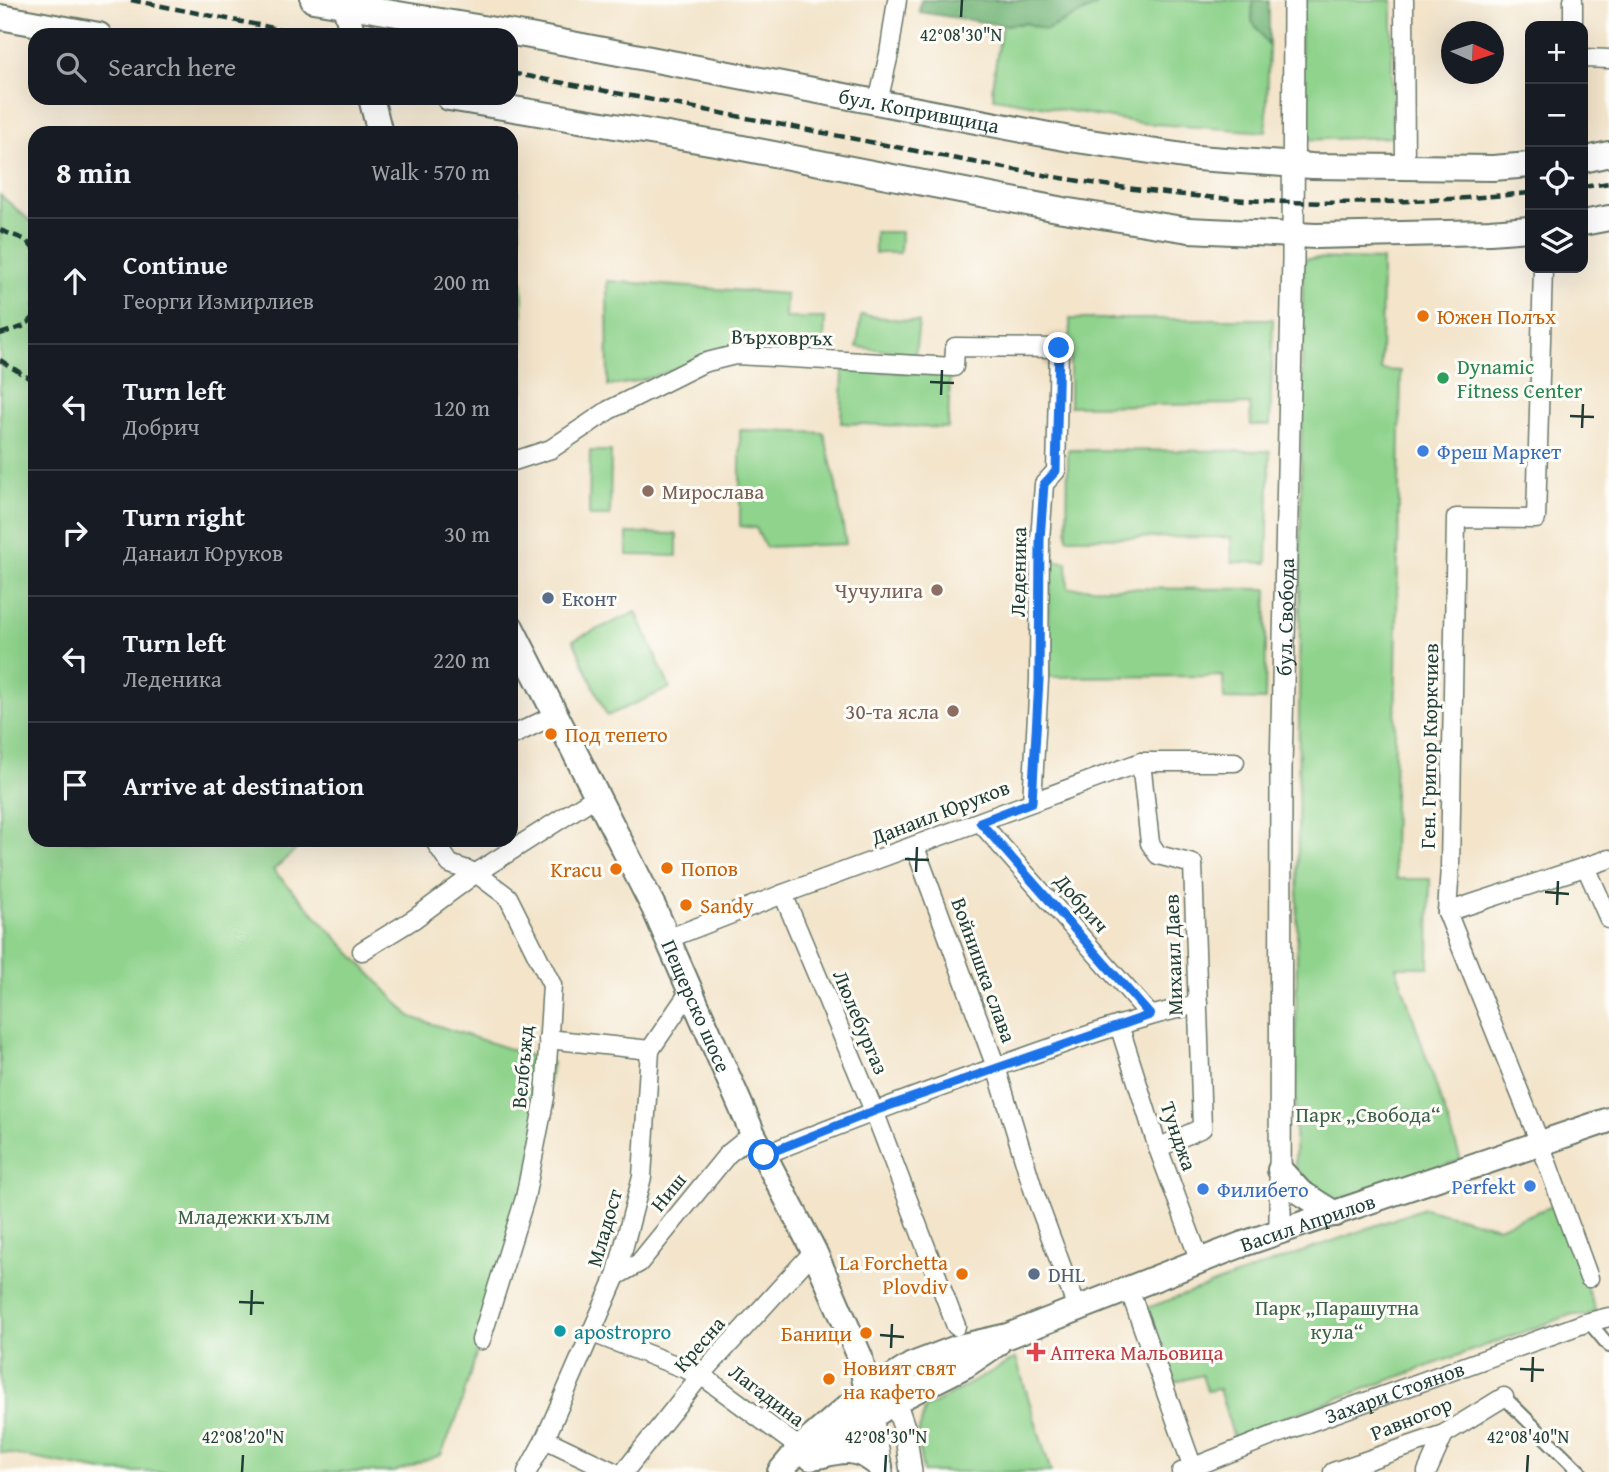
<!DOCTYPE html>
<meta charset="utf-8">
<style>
:root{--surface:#171b24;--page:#20242c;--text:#f1f3f6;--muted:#9ea1a6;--line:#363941}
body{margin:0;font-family:"Gentium Book Plus",serif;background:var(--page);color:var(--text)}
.controls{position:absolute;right:21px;top:21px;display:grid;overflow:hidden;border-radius:14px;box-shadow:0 7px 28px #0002}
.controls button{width:63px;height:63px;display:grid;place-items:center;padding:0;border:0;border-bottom:2px solid var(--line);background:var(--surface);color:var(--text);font:35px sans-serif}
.compass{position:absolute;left:1441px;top:21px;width:63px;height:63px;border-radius:50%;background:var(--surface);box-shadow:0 7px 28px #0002;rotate:93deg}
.stop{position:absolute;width:21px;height:21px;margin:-16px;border:5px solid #1a73e8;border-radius:50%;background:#fff}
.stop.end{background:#1a73e8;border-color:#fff;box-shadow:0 2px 7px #0008}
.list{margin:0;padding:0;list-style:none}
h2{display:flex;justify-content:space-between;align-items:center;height:91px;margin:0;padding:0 28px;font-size:30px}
h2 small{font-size:23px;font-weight:400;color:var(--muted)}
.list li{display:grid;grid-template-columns:46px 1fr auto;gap:21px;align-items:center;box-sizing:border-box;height:126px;padding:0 28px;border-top:2px solid var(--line)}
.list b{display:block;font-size:26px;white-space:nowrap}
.list p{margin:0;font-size:23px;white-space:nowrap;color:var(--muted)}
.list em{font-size:23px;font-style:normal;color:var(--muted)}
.icon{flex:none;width:38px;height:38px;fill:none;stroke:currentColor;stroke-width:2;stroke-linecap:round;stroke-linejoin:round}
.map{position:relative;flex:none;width:1609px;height:1472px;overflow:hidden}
.search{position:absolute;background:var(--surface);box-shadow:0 7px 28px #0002;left:28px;top:28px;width:490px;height:77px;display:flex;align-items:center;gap:18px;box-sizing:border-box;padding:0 24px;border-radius:21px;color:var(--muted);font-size:26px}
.panel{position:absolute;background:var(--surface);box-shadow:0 7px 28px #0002;left:28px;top:126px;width:490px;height:721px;border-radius:21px}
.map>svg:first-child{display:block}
</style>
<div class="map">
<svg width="1609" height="1472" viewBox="0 0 1609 1472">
<rect width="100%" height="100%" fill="#fdfcf7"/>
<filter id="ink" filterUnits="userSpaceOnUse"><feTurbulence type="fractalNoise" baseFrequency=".0143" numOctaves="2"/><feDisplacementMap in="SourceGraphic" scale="14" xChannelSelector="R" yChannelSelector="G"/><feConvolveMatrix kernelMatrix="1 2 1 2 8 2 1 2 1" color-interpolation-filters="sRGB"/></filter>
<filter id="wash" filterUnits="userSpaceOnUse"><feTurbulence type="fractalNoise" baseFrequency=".00686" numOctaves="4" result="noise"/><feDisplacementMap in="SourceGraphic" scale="28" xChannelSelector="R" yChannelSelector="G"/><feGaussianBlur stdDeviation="1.57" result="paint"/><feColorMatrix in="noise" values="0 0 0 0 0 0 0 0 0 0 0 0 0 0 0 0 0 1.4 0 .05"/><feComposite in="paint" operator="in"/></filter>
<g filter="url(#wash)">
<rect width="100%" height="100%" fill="#f3e4ca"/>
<path fill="#8fd38c" stroke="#578860" stroke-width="2" d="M 1103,0 L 1253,0 L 1252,21 L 1269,46 L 1266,132 L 1141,123 L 994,98 L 992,87 L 1002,25 L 1026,23 L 1046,30 L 1094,7 Z
M 1301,0 L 1392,0 L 1392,137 L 1299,140 Z
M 511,140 L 515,140 L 523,301 L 523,390 L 511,392 Z
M 0,195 L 35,225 L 35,840 L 307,840 L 273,870 L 411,1017 L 553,1063 L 521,1207 L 457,1417 L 441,1455 L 394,1472 L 108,1472 L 0,1452 Z
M 875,232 L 901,232 L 900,253 L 875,253 Z
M 1307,258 L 1382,260 L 1381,370 L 1401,371 L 1393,858 L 1397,879 L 1430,879 L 1429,967 L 1396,967 L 1461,1160 L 1334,1202 L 1307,1189 L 1295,1165 L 1303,261 Z
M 607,281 L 786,294 L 785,318 L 825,318 L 824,343 C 789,343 756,343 722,353 C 681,366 652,381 608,386 Z
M 861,315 L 919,322 L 915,354 L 857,347 Z
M 1070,319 L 1273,319 L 1270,425 L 1251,425 L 1250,404 L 1070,406 Z
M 843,370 L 950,374 L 948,428 L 841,423 Z
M 740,430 L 824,433 L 836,485 L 846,544 L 765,547 L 756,528 L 740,526 Z
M 1068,450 L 1270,451 L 1267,563 L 1232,562 L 1231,537 L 1067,538 Z
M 590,451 L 611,451 L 610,516 L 589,516 Z
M 627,533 L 677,534 L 677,556 L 627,555 Z
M 1050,561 L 1067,562 L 1068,588 L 1267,589 L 1265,700 L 1224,699 L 1223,676 L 1048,677 Z
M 636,612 L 670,688 L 607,716 L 573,640 Z
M 1555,1205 L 1596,1312 L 1583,1316 L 1573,1314 L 1256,1428 L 1250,1433 L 1234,1438 L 1219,1389 L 1207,1391 L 1202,1375 L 1171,1383 L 1144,1309 L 1424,1208 L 1498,1227 Z
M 1016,1358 L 1051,1472 L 923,1472 L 917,1438 L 925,1409 Z"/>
<path fill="#73b578" stroke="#497956" stroke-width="2" d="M 921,0 L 1103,0 L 1094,7 L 1046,30 L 1026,23 L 1002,25 L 919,12 Z
M 1253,0 L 1269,0 L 1269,46 L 1252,21 Z"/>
</g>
<g filter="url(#ink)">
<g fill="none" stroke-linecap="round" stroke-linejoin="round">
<g stroke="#697768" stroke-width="16">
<path id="pedestrian" d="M 1589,1322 L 1609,1346
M 1504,1397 L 1580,1472"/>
</g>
<g stroke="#697768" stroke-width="21">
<g id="minor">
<path d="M 1404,0 L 1405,167"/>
<path d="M 1573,26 L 1573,0"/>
<path d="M 1583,58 L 1609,59"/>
<path d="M 878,102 L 889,54 L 897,0"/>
<path d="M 1543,268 L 1536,519 L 1456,518 L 1450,867 L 1447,912 L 1540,1143 L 1589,1278"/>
<path d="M 511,462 L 551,449 L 609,410 L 703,363 L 735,355 L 954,367 L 955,347 L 1059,348 L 1056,471 L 1044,484 L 1040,540 L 1039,680 L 1032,802"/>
<path d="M 511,736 L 555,715"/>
<path d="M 1141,762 L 1150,843 L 1158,855 L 1193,864 L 1202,1128 L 1158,1148"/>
<path d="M 980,822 L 1150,1015"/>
<path d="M 434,840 L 450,864 L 476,873 L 508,897 L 552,985 L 545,1097 L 525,1198 L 481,1340"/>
<path d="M 915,847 L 996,1067 L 1034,1192 L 1077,1308"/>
<path d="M 1586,867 L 1609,919"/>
<path d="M 783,894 L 874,1111 L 956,1326"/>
<path d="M 1447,912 L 1609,859"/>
<path d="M 667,939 L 783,894 L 1141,762 L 1235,762"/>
<path d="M 362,951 L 414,919 L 476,873 L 597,796"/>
<path d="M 1119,1025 L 1158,1148 L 1200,1261"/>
<path d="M 548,1039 L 650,1050"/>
<path d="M 764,1155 C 850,1120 937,1088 1025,1057 C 1082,1037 1139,1017 1198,1004"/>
<path d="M 616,1276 L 639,1263 L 728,1154 L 753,1134"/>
<path d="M 1129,1289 L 1193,1468"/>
<path d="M 590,1332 L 701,1375 L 800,1448"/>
<path d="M 545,1439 L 614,1472"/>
<path d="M 527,1472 L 545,1439 L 616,1276 L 642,1177 L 650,1050 L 690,991"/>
<path d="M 624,1472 L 701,1375 L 814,1251"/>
<path id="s1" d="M 1181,1472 L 1277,1434 L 1585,1323 L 1609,1317"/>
<path d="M 1333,1472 L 1444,1434 L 1504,1397"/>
<path d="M 1427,1472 L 1444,1434"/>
</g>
</g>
<g stroke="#697768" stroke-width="24">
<g id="tertiary">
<path id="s2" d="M 1280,1233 L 1281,767 L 1293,259 L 1294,0"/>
<path d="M 895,1401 L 905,1430 L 911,1472"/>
<path d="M 872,1416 L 882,1472"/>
</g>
</g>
<g stroke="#697768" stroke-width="28">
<g id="secondary">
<path id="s3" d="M 313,0 L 530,36 L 1070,139 L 1197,158 L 1312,166 L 1493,168 L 1530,165"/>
<path d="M 343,0 L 353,35"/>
<path d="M 0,17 L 99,35"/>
<path d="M 371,98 L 380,133"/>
<path d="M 449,98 L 727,145 L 1063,210 L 1189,230 L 1316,236 L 1490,232 L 1530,229"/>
<path d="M 1583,160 L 1609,154"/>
<path d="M 1583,223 L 1609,218"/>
<path id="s4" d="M 511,627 L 654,908 L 753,1134 L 814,1251 L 860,1357 L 872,1416"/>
<path d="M 1280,1170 L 1300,1192 L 1335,1214"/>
<path d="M 819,1456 C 845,1449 858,1447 880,1466"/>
<path d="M 811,1458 L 895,1401 L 966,1365 L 997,1344"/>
<path id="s5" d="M 780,1472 L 800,1448 L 852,1403 L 912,1365 L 959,1347 L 1008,1336 L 1243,1244 L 1609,1120"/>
</g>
</g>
<use href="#pedestrian" stroke="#fff" stroke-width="12"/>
<use href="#minor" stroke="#fff" stroke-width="18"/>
<use href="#tertiary" stroke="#fff" stroke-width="21"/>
<use href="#secondary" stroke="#fff" stroke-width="24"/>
<path stroke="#1f3d34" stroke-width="4.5" stroke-dasharray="10 5" stroke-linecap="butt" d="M 131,0 L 309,35
M 511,73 C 643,98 774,123 906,149 C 1009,169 1113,190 1219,198 C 1323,207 1427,202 1530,193
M 1583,187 L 1609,183
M 0,230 L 26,240 L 35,251
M 0,334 L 25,326 L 35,316
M 0,360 L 35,382"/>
</g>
</g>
<g fill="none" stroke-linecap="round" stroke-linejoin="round" filter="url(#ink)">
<path stroke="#1a73e8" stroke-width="9" d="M 764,1155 L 874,1111 L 1150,1015 L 980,822 L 1032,802 L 1039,680 L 1040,540 L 1044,484 L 1056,471 L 1059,348"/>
</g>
<path fill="none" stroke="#1f3d34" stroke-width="2.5" d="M 961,17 L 962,0M 930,382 L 954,383M 941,395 L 942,370M 1570,416 L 1594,417M 1582,428 L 1583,404M 905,859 L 929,860M 916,872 L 917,847M 1545,892 L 1569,894M 1557,905 L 1558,881M 239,1302 L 264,1303M 251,1315 L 252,1290M 880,1335 L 904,1337M 891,1348 L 892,1324M 1520,1369 L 1544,1370M 1532,1382 L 1533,1357M 242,1472 L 243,1455M 885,1472 L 886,1455M 1527,1472 L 1528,1455"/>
<g fill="#e8710a" stroke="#fdfcf7" stroke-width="2.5">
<circle cx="1423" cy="316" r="7"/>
<circle cx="551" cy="734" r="7"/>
<circle cx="667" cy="868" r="7"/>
<circle cx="616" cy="869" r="7"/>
<circle cx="686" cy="905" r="7"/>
<circle cx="962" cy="1274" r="7"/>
<circle cx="866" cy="1333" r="7"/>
<circle cx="829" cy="1379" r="7"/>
</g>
<circle fill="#2e9e5b" stroke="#fdfcf7" stroke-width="2.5" cx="1443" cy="378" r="7"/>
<g fill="#3f7fe0" stroke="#fdfcf7" stroke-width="2.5">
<circle cx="1423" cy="451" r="7"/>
<circle cx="1530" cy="1186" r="7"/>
<circle cx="1203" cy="1189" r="7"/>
</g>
<g fill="#8d6e63" stroke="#fdfcf7" stroke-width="2.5">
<circle cx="648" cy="491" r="7"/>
<circle cx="937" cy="590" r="7"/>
<circle cx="953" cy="711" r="7"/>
</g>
<g fill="#5c6f8a" stroke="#fdfcf7" stroke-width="2.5">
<circle cx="548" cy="598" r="7"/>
<circle cx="1034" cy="1274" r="7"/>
</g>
<circle fill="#0f9aa8" stroke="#fdfcf7" stroke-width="2.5" cx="560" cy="1331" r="7"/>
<path fill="#e0444e" stroke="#fdfcf7" stroke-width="2.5" d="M1032.5 1341.5h7v7h7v7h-7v7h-7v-7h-7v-7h7z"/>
<g text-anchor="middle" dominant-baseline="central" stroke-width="6" stroke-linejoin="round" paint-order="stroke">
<g font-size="21" fill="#1f3d34" stroke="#fdfcf7">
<text stroke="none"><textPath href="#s3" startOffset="616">бул. Копривщица</textPath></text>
<text transform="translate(782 337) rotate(1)">Върховръх</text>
<text transform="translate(1018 572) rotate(-89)">Леденика</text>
<text stroke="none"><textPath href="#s2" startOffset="616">бул. Свобода</textPath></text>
<text transform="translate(1429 746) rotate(-89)">Ген. Григор Кюркчиев</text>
<text transform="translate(940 812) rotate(-21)">Данаил Юруков</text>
<text transform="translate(1082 903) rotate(49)">Добрич</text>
<text transform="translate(1173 955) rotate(-92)">Михаил Даев</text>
<text transform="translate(984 970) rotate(70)">Войнишка слава</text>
<text stroke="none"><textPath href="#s4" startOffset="422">Пещерско шосе</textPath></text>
<text transform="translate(861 1022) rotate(67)">Люлебургаз</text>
<text transform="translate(522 1067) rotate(-85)">Велбъжд</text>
<text transform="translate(1179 1136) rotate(71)">Тунджа</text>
<text transform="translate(668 1192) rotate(-51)">Ниш</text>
<text stroke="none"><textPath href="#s5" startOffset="592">Васил Априлов</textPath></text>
<text transform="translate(604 1228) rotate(-74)">Младост</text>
<text transform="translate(699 1344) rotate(-49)">Кресна</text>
<text stroke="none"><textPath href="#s1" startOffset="228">Захари Стоянов</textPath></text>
<text transform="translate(767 1395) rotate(37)">Лагадина</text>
<text transform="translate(1411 1418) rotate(-22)">Равногор</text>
</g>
<g font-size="21" fill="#c56008" stroke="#fdfcf7" text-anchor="start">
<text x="1437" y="316">Южен Полъх</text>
<text x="565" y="734">Под тепето</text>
<text x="681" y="868">Попов</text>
<text x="602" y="869" text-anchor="end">Kracu</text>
<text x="700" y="905">Sandy</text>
<text x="948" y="1262" text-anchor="end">La Forchetta<tspan x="948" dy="24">Plovdiv</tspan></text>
<text x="852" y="1333" text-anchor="end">Баници</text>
<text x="843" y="1367">Новият свят<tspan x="843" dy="24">на кафето</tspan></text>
</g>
<g font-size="21" fill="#27864d" stroke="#fdfcf7" text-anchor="start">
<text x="1457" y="366">Dynamic<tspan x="1457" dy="24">Fitness Center</tspan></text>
</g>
<g font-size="21" fill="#366cbe" stroke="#fdfcf7" text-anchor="start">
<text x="1437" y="451">Фреш Маркет</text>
<text x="1516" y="1186" text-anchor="end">Perfekt</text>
<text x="1217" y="1189">Филибето</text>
</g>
<g font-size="21" fill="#785e54" stroke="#fdfcf7" text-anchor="end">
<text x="662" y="491" text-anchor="start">Мирослава</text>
<text x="923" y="590">Чучулига</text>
<text x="939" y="711">30-та ясла</text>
</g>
<g font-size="21" fill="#4e5e75" stroke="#fdfcf7" text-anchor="start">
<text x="562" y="598">Еконт</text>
<text x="1048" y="1274">DHL</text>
</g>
<g font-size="21" fill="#3b624a" stroke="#fdfcf7">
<text x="1368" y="1114">Парк „Свобода“</text>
<text x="254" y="1216">Младежки хълм</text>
<text x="1337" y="1307">Парк „Парашутна<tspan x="1337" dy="24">кула“</tspan></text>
</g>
<g font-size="21" fill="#0d838f" stroke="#fdfcf7" text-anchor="start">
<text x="574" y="1331">apostropro</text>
</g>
<g font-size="21" fill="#be3a42" stroke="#fdfcf7" text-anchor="start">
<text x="1050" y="1352">Аптека Мальовица</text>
</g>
</g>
<g font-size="18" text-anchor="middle" fill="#1f3d34" stroke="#fdfcf7" stroke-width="6" stroke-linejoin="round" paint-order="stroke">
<text x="961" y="41">42°08'30"N</text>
<text x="243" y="1443">42°08'20"N</text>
<text x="886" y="1443">42°08'30"N</text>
<text x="1528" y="1443">42°08'40"N</text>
</g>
</svg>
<div class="controls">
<button>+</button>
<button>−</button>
<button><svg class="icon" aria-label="locate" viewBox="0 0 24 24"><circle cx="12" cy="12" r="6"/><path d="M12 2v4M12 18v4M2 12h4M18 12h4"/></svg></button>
<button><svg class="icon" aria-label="layers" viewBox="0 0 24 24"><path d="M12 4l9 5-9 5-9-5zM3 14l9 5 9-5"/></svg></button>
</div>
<svg class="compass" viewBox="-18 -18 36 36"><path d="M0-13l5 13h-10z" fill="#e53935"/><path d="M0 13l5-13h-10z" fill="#9ea1a6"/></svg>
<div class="stop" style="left:764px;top:1155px"></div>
<div class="stop end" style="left:1059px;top:348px"></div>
<div class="search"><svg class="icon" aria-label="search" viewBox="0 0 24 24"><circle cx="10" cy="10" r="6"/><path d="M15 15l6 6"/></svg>Search here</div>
<section class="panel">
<h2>8 min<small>Walk · 570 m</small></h2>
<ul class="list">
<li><svg class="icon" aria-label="ahead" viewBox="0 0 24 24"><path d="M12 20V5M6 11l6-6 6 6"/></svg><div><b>Continue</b><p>Георги Измирлиев</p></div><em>200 m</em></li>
<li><svg class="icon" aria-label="left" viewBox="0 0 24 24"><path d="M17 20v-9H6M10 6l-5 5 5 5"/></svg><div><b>Turn left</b><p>Добрич</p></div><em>120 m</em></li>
<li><svg class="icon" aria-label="right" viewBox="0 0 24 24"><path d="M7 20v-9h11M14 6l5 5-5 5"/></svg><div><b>Turn right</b><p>Данаил Юруков</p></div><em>30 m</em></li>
<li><svg class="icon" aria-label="left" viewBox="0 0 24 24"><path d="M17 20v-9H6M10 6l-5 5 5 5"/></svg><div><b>Turn left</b><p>Леденика</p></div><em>220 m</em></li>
<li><svg class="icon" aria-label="arrive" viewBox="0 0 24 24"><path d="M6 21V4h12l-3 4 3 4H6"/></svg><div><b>Arrive at destination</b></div></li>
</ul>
</section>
</div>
